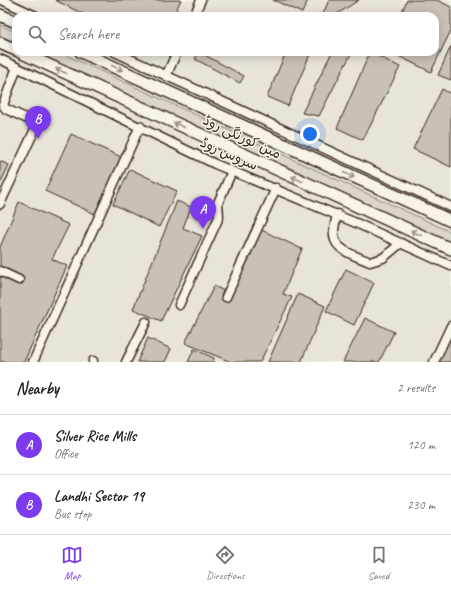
<!DOCTYPE html>
<meta charset="utf-8">
<style>
:root{--surface:#fff;--page:#f2f2f2;--text:#202124;--muted:#757577;--line:#e0e0e0;--accent:#7c3aed}
body{margin:0;font-family:Caveat,"Playpen Sans Arabic",sans-serif;background:var(--page);color:var(--text)}
.you{position:absolute;left:310px;top:134px;width:14px;height:14px;margin:-10px;border:3px solid #fff;border-radius:50%;background:#1a73e8;box-shadow:0 0 0 6px #1a73e833}
.badge{display:grid;place-items:center;width:26px;height:26px;border-radius:50%;background:var(--accent);color:#fff;font-size:13px;font-weight:700}
.pin{position:absolute;translate:-50% -33px;filter:drop-shadow(0 1px 2px #0008)}
.pin::after{content:'';position:absolute;top:21px;width:14px;height:12px;background:inherit;clip-path:polygon(0 0,100% 0,50% 100%)}
.list{margin:0;padding:0;list-style:none}
h2{display:flex;justify-content:space-between;align-items:center;height:52px;margin:0;padding:0 16px;font-size:17px}
h2 small{font-size:13px;font-weight:400;color:var(--muted)}
.list li{display:grid;grid-template-columns:26px 1fr auto;gap:12px;align-items:center;box-sizing:border-box;height:60px;padding:0 16px;border-top:1px solid var(--line)}
.list b{display:block;font-size:15px;white-space:nowrap}
.list p{margin:0;font-size:13px;white-space:nowrap;color:var(--muted)}
.list em{font-size:13px;font-style:normal;color:var(--muted)}
.icon{flex:none;width:22px;height:22px;fill:none;stroke:currentColor;stroke-width:2;stroke-linecap:round;stroke-linejoin:round}
.map{position:relative;flex:none;width:451px;height:362px;overflow:hidden}
.search{position:absolute;background:var(--surface);box-shadow:0 2px 10px #0003;left:12px;right:12px;top:12px;height:44px;display:flex;align-items:center;gap:10px;box-sizing:border-box;padding:0 14px;border-radius:12px;color:var(--muted);font-size:15px}
.sheet{height:172px;background:var(--surface)}
nav{display:flex;justify-content:space-around;align-items:center;box-sizing:border-box;height:56px;border-top:1px solid var(--line);background:var(--surface);font-size:11px;color:var(--muted)}
nav a{display:grid;justify-items:center;gap:2px}
nav .on{color:var(--accent)}
.map>svg:first-child{display:block}
</style>
<div class="map">
<svg width="451" height="362" viewBox="0 0 451 362">
<rect width="100%" height="100%" fill="#f7f3e8"/>
<filter id="ink" filterUnits="userSpaceOnUse"><feTurbulence type="fractalNoise" baseFrequency=".025" numOctaves="2"/><feDisplacementMap in="SourceGraphic" scale="8" xChannelSelector="R" yChannelSelector="G"/><feConvolveMatrix kernelMatrix="1 2 1 2 8 2 1 2 1" color-interpolation-filters="sRGB"/></filter>
<g filter="url(#ink)">
<path fill="#e9e4d9" fill-rule="evenodd" d="M 0,0 L 451,0 L 451,362 L 0,362 ZM 16,16 L 435,16 L 435,52 L 16,52 Z"/>
<path fill="#dbd6cb" stroke="#8b8074" d="M 0,25 L 16,32 L 16,43 L 0,36 Z
M 35,52 L 59,52 L 451,232 L 451,244 Z"/>
<path fill="#c8c1b6" stroke="#3b2a1e" d="M 55,0 L 181,0 L 173,16 L 87,16 Z
M 273,0 L 308,0 L 302,13 Z
M 329,0 L 359,0 L 334,16 L 322,16 Z
M 407,0 L 437,0 L 451,7 L 451,30 L 431,72 L 390,52 L 435,52 L 435,16 L 400,16 Z
M 451,46 L 451,80 L 438,75 Z
M 199,52 L 244,76 L 240,83 L 195,59 Z
M 286,52 L 311,52 L 288,106 L 267,97 Z
M 332,52 L 352,52 L 319,116 L 302,113 Z
M 370,52 L 400,67 L 363,140 L 337,128 Z
M 442,89 L 451,94 L 451,167 L 413,149 Z
M 71,134 L 121,157 L 95,214 L 45,191 Z
M 0,161 L 9,165 L 0,184 Z
M 130,169 L 177,191 L 159,227 L 113,204 Z
M 177,201 L 191,207 L 183,228 L 202,236 L 161,321 L 133,309 Z
M 19,202 L 69,225 L 52,259 L 67,266 L 24,362 L 0,362 L 0,247 Z
M 253,226 L 302,249 L 283,294 L 292,297 L 260,362 L 231,362 L 185,343 L 214,286 L 224,291 Z
M 346,269 L 374,283 L 354,325 L 326,311 Z
M 298,294 L 325,306 L 301,362 L 268,362 Z
M 365,318 L 394,332 L 379,362 L 343,362 Z
M 449,337 L 451,338 L 451,362 L 437,362 Z
M 148,338 L 171,349 L 165,362 L 137,362 Z
M 194,349 L 214,358 L 213,362 L 188,362 Z"/>
<g fill="none" stroke-linecap="round" stroke-linejoin="round">
<g stroke="#3b2a1e" stroke-width="11">
<path id="minor" d="M 2,0 L 36,16
M 194,16 L 201,0
M 115,52 L 451,207
M 0,59 L 215,164 L 356,223 L 451,266
M 166,76 L 177,52
M 0,204 L 36,127 L 34,122 L 6,109 L 3,105 L 17,67
M 337,214 C 336,221 333,229 334,236 C 335,251 359,257 370,262 L 383,258 L 401,243
M 0,271 L 19,280
M 226,297 L 276,188
M 179,305 L 219,217 L 218,203 L 232,171
M 33,362 L 140,126
M 93,362 L 93,361
M 126,362 L 146,322
M 434,362 L 451,326"/>
</g>
<g stroke="#3b2a1e" stroke-width="14">
<path id="major" d="M 0,15 L 16,22
M 0,43 L 16,50
M 20,52 L 451,249
M 81,52 L 451,221"/>
</g>
<use href="#minor" stroke="#f7f3e8" stroke-width="8"/>
<use href="#major" stroke="#f7f3e8" stroke-width="11"/>
</g>
<defs><path id="oneway-shaft" d="M-6 0H5M1.5-3L5.5 0L1.5 3" fill="none" stroke-width="1.6" stroke-linecap="round" stroke-linejoin="round"/></defs>
<g stroke="#998e83">
<use href="#oneway-shaft" transform="translate(117 68) rotate(25)"/>
<use href="#oneway-shaft" transform="translate(61 71) rotate(-155)"/>
<use href="#oneway-shaft" transform="translate(179 125) rotate(-155)"/>
<use href="#oneway-shaft" transform="translate(349 175) rotate(25)"/>
<use href="#oneway-shaft" transform="translate(297 179) rotate(-155)"/>
<use href="#oneway-shaft" transform="translate(416 233) rotate(-155)"/>
</g>
</g>
<g text-anchor="middle" dominant-baseline="central" stroke-width="3" stroke-linejoin="round" paint-order="stroke">
<g font-size="14" fill="#3b2a1e" stroke="#f7f3e8">
<text transform="translate(242 137) rotate(25)">مین کورنگی روڈ</text>
<text transform="translate(229 154) rotate(24)">سروس روڈ</text>
</g>
</g>
</svg>
<div class="you"></div>
<div class="pin badge" style="left:203px;top:229px">A</div>
<div class="pin badge" style="left:38px;top:139px">B</div>
<div class="search"><svg class="icon" aria-label="search" viewBox="0 0 24 24"><circle cx="10" cy="10" r="6"/><path d="M15 15l6 6"/></svg>Search here</div>
</div>
<section class="sheet">
<h2>Nearby<small>2 results</small></h2>
<ul class="list">
<li><span class="badge">A</span><div><b>Silver Rice Mills</b><p>Office</p></div><em>120 m</em></li>
<li><span class="badge">B</span><div><b>Landhi Sector 19</b><p>Bus stop</p></div><em>230 m</em></li>
</ul>
</section>
<nav>
<a class="on"><svg class="icon" aria-label="map" viewBox="0 0 24 24"><path d="M3 6l6-2 6 2 6-2v14l-6 2-6-2-6 2zM9 4v14M15 6v14"/></svg>Map</a>
<a><svg class="icon" aria-label="directions" viewBox="0 0 24 24"><path d="M12 3l9 9-9 9-9-9zM9 14v-3h6M13 9l2 2-2 2"/></svg>Directions</a>
<a><svg class="icon" aria-label="saved" viewBox="0 0 24 24"><path d="M7 4h10v16l-5-4-5 4z"/></svg>Saved</a>
</nav>
